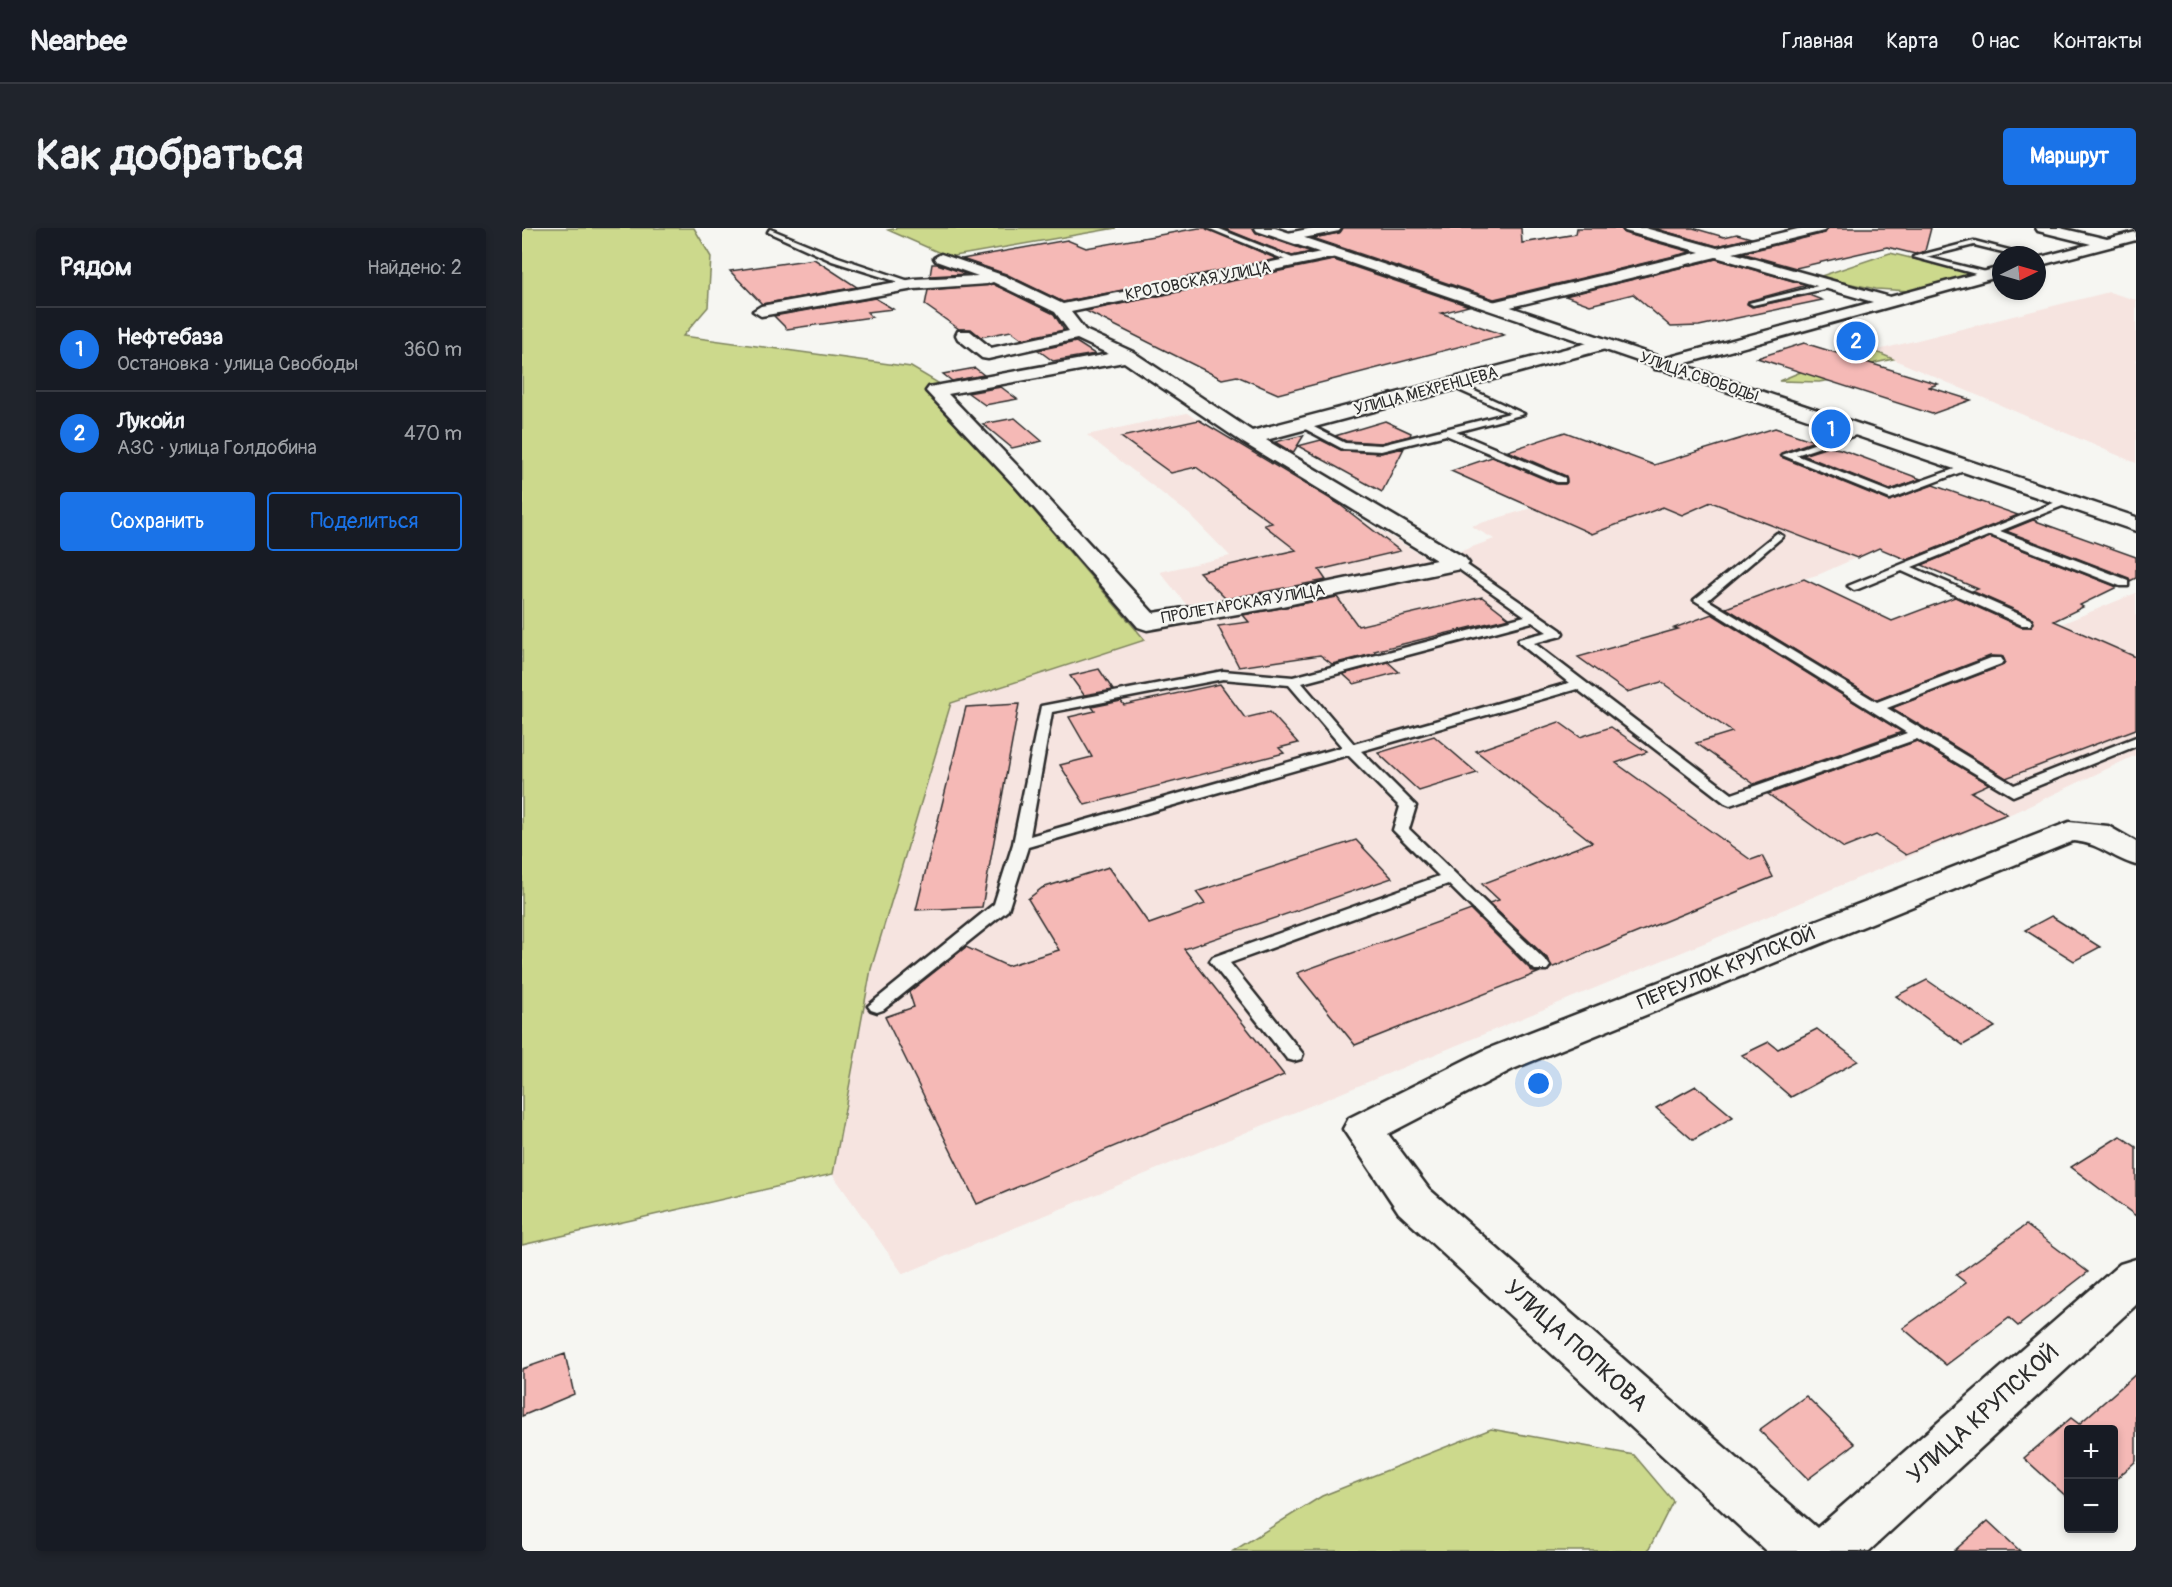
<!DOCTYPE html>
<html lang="ru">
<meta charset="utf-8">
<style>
:root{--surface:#171b24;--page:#20242c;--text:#f1f3f6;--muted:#9ea1a6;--line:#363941;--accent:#1a73e8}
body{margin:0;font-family:Pangolin,sans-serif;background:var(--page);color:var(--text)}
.controls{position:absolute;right:18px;bottom:18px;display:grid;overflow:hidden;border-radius:6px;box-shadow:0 3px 9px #0003}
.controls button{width:54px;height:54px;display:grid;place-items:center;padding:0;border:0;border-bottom:2px solid var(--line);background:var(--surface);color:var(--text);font:30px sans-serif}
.compass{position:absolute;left:1470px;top:18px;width:54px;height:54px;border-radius:50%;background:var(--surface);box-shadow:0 3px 9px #0003;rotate:85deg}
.you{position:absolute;left:1017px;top:856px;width:21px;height:21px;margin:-15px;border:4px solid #fff;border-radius:50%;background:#1a73e8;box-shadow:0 0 0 9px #1a73e833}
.badge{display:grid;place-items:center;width:39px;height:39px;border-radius:50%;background:var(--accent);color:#fff;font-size:20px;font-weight:700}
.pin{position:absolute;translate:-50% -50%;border:3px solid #fff;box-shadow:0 2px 6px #0006}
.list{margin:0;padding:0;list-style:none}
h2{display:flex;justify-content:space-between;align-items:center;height:78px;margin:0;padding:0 24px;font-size:26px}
h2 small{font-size:20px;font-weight:400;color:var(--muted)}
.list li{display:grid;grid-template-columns:39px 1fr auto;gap:18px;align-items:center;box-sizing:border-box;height:84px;padding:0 24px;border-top:2px solid var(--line)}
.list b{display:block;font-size:22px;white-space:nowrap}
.list p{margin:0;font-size:20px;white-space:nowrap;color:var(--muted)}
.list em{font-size:20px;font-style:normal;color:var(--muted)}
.actions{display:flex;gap:12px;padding:18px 24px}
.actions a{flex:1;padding:14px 0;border:2px solid var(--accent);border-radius:6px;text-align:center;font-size:21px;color:var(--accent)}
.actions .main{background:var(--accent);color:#fff}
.map{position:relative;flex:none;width:1614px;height:1323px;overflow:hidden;border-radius:6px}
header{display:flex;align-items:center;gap:36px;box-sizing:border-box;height:84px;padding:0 30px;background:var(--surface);border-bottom:2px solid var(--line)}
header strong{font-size:28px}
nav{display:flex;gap:33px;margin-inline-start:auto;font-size:21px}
.intro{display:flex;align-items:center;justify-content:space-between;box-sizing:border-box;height:144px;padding:0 36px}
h1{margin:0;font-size:42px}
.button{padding:15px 27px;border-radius:6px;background:var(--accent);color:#fff;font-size:21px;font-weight:700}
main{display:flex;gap:36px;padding:0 36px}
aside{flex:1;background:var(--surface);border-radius:6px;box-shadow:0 3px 9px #0003}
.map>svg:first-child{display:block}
</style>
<header>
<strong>Nearbee</strong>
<nav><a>Главная</a><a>Карта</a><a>О нас</a><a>Контакты</a></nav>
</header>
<div class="intro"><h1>Как добраться</h1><a class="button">Маршрут</a></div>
<main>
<aside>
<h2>Рядом<small>Найдено: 2</small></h2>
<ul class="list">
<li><span class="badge">1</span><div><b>Нефтебаза</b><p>Остановка · улица Свободы</p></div><em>360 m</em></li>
<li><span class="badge">2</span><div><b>Лукойл</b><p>АЗС · улица Голдобина</p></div><em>470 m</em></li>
</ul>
<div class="actions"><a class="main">Сохранить</a><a>Поделиться</a></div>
</aside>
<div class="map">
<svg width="1614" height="1323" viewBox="0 0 1614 1323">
<rect width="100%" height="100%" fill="#f6f6f2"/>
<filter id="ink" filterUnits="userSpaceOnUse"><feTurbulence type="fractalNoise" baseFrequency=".0167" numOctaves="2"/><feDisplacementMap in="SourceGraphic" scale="12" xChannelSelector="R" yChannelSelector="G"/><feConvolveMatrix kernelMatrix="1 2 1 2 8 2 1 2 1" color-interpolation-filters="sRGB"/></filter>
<g filter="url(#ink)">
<path fill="#f6e4e0" d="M 1587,64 L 1614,72 L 1614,235 L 1352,123 Z
M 665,185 L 711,216 L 910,333 L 667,380 L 638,344 L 708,328 L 667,286 L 565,207 Z
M 1043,204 L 1354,321 L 1298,346 L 1278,352 L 1297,363 L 1305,361 L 1452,432 L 1614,365 L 1614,527 L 1505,579 L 1187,713 L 381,1046 L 311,947 L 349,741 L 429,475 L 622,412 L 613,401 L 755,376 L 944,336 L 931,326 L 972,311 L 949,298 L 1086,257 L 1004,217 Z"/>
<path fill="#ccd98c" stroke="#7c825c" stroke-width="1.5" d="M 0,0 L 172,0 L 189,29 L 186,79 L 161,108 L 389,139 L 423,159 L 405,166 L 490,257 L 623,412 L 429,475 L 349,741 L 311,946 L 0,1017 Z
M 376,0 L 594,0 L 427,29 L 366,2 Z
M 1368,25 L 1458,47 L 1388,63 L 1354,61 L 1296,49 Z
M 1328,118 L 1352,123 L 1371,131 L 1353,135 L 1334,148 L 1297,154 L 1257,153 L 1317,128 L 1314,120 Z
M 969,1201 L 1112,1227 L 1151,1273 L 1127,1321 L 1124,1323 L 711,1323 L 800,1268 Z"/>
<path fill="#f5b9b6" stroke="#2b2b2b" stroke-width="1.5" d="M 677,0 L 684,0 L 755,31 L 541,74 L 484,46 L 440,31 L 545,12 L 564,20 Z
M 701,0 L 731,0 L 734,5 L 789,24 L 770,28 Z
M 821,0 L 999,0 L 1000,15 L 1054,6 L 1055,0 L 1099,0 L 1102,5 L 1169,24 L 972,71 L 791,10 L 817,5 Z
M 1131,0 L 1171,0 L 1202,9 L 1215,6 L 1229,10 L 1195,18 Z
M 1306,0 L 1409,0 L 1403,23 L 1393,26 L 1365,19 L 1274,40 L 1220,25 L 1303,5 Z
M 292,31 L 335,59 L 240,76 L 208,43 Z
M 1194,31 L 1285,57 L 1226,73 L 1225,76 L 1230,79 L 1287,67 L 1300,72 L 1177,98 L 1149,99 L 1111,66 L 1068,77 L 1043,68 Z
M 812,32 L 947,78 L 919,85 L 982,107 L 756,166 L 715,148 L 700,151 L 564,83 Z
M 410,36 L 415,36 L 445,46 L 408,48 Z
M 471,56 L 532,86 L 542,102 L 500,111 L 489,103 L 459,109 L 449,101 L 437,101 L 403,77 L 406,62 Z
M 353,70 L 371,81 L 345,84 L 350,89 L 265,101 L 252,88 Z
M 554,114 L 573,126 L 531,133 L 516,122 Z
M 1282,115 L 1416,156 L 1407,159 L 1449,172 L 1410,186 L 1235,130 Z
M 453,140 L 462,147 L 430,153 L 421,146 Z
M 479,159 L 495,171 L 463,177 L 446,165 Z
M 493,190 L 520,213 L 490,220 L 461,196 Z
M 677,192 L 817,276 L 878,323 L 797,342 L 804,352 L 704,371 L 677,344 L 774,322 L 742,297 L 750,295 L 674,239 L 649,245 L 599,209 Z
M 863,193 L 889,205 L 888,208 L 859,215 L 824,213 L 813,208 Z
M 1253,200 L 1292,213 L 1259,225 L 1259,229 L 1367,273 L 1411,257 L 1496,287 L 1385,332 L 1357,320 L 1335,330 L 1189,274 L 1160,287 L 1141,279 L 1070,306 L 929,243 L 970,229 L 1034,256 L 1043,256 L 1045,254 L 1044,248 L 986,223 L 1043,204 L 1132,237 Z
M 782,207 L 771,225 L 753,214 Z
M 799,212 L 821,223 L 859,225 L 882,220 L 860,264 L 776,218 Z
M 1306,219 L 1318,221 L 1399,251 L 1368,262 L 1281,227 Z
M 1511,292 L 1614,329 L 1614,350 L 1608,353 L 1607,350 L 1484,303 Z
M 1468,309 L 1595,359 L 1558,377 L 1561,379 L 1532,393 L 1614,429 L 1614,501 L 1484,550 L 1370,480 L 1480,438 L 1483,434 L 1481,429 L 1468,428 L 1355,472 L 1204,380 L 1282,351 L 1370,393 L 1433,369 L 1499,399 L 1508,399 L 1512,395 L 1509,389 L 1450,363 L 1456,361 L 1400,337 Z
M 815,369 L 836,398 L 960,369 L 987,390 L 852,423 L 855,425 L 810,436 L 798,427 L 717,439 L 696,398 L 727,394 L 721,387 Z
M 1190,386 L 1380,504 L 1232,556 L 1174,515 L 1210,504 L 1139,454 L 1105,464 L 1056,429 L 1156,401 L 1152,400 Z
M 866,434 L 877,444 L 832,456 L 821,446 Z
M 577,441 L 591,462 L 562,467 L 548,448 Z
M 698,456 L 723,490 L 748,484 L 776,515 L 757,520 L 762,525 L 563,577 L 538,537 L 570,529 L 547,489 L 573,483 L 570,479 L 599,473 L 602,477 Z
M 497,476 L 460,679 L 394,682 L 444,479 Z
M 1037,494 L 1058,509 L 1089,499 L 1125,524 L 1094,535 L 1229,632 L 1240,628 L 1251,649 L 1029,740 L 1027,732 L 967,675 L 977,672 L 960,656 L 1070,614 L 954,523 Z
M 912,508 L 955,545 L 897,563 L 856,525 Z
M 1395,513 L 1467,556 L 1449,564 L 1485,586 L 1384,627 L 1354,607 L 1322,620 L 1246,566 Z
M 834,612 L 870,650 L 662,721 L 762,847 L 455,976 L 363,789 L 392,779 L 387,764 L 444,719 L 485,738 L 537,722 L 506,671 L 520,660 L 587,639 L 627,696 L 683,676 L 674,664 Z
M 949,682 L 1011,744 L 1018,744 L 833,817 L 775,745 Z
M 1529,688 L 1578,719 L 1552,733 L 1503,702 Z
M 1405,752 L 1473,799 L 1441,817 L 1374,768 Z
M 1295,801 L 1336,833 L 1269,869 L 1220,827 L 1247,814 L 1256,821 Z
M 1174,858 L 1211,889 L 1171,912 L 1134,880 Z
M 1598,908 L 1614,919 L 1614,988 L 1549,939 Z
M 1504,997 L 1566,1044 L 1496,1098 L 1487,1090 L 1424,1137 L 1381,1100 L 1444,1055 L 1434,1047 Z
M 43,1126 L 52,1166 L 0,1188 L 0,1141 Z
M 1614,1146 L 1614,1233 L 1592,1253 L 1592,1202 L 1546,1202 L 1546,1270 L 1502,1230 L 1549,1190 L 1557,1196 Z
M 1284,1168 L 1333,1216 L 1286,1251 L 1237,1202 Z
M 1466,1293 L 1498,1323 L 1432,1323 Z"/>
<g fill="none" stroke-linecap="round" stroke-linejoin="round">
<g stroke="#2b2b2b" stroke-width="5">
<path id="lane" d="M 686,0 L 695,0 L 778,33 L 771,35 Z
M 248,1 L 316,29 L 396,56 L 389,58 L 310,33 L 246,4 Z
M 1452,13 L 1506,27 L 1493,27 L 1452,17 L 1404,29 L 1468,45 L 1465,49 L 1391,29 Z
M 1308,55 L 1312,57 L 1311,59 L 1231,77 L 1227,75 Z
M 931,153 L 1002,186 L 934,204 L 1043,250 L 1043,254 L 1035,254 L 924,207 L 859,223 L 821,221 L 774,196 L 782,194 L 823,215 L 859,217 L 988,185 L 928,158 L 926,156 Z
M 1337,200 L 1340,201 L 1340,205 L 1274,227 L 1368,264 L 1441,238 L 1450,240 L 1368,271 L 1260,227 Z
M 1544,270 L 1549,273 L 1548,275 L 1478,303 L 1606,352 L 1606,358 L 1598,358 L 1468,307 L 1390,339 L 1508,391 L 1510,394 L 1508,397 L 1500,397 L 1380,343 L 1336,361 L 1332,362 L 1326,358 Z
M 1255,305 L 1261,308 L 1259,310 L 1186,372 L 1355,474 L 1469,430 L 1479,430 L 1481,433 L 1479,436 L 1365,480 L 1492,557 L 1614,509 L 1614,518 L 1491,568 L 1395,511 L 1208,577 L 1203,575 L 1055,461 L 839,523 L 894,578 L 887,601 L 1025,734 L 1028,738 L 1025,742 L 1013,742 L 926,656 L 708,735 L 781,826 L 779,831 L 772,833 L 765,831 L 691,737 L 688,733 L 691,729 L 917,648 L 871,602 L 878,579 L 826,527 L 506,619 L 486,682 L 361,782 L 355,784 L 349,782 L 346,778 L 472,676 L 491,616 L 519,478 L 701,443 L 771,449 L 1003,388 L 931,337 L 931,333 L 939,333 L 1039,402 L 1041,405 L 1039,408 L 1012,415 L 1210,566 L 1385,505 L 1172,372 ZM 1010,394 L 1025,404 L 997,411 L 996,414 L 1047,455 L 832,516 L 780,455 ZM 701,451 L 767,457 L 820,519 L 508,608 L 530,484 Z"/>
</g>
<g stroke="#2b2b2b" stroke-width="5">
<path id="street" d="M 791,0 L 819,0 L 817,3 L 766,13 L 759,9 L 761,6 Z
M 1101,0 L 1123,0 L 1195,20 L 1280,0 L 1304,0 L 1302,3 L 1211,25 L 1368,69 L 1479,39 L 1479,48 L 1139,142 L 1133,141 L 1130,137 L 1133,133 L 1351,74 L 1194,29 L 972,83 L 964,78 L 966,75 L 1178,24 L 1103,3 Z
M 1514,0 L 1538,0 L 1585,11 L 1614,4 L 1614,12 L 1515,38 L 1515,30 L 1569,16 L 1516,3 Z
M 814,21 L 821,25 L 819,28 L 549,84 L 563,102 L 611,124 L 730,203 L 1081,111 L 1089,116 L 1087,120 L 744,212 L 943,330 L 947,335 L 943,340 L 755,379 L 625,402 L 616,399 L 494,259 L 404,163 L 407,159 L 413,158 L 587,126 L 555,111 L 466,131 L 460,130 L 436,111 L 434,107 L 436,103 L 448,103 L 469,120 L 547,103 L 533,84 L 471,54 L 465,56 L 392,61 L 239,88 L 231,83 L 239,78 L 392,51 L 456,48 L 414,33 L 412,30 L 419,26 L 483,48 L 541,76 ZM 602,134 L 720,214 L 914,332 L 755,365 L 631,385 L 508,251 L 426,166 Z
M 1547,594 L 1586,598 L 1614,614 L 1614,637 C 1589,630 1578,615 1551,613 L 991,841 L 866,906 L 907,961 L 1295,1300 L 1598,1036 L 1614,1031 L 1614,1077 L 1347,1323 L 1244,1323 L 877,985 L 821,901 L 827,890 L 965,821 Z"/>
</g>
<g stroke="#2b2b2b" stroke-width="5">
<path id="secondary" d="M 733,0 L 753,0 L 1614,289 L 1614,303 L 735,3 Z"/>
</g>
<use href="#lane" fill="#f6f6f2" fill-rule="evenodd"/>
<use href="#street" fill="#f6f6f2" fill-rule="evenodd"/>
<use href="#secondary" fill="#f6f6f2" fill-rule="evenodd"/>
</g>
</g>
<g text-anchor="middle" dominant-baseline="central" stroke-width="4.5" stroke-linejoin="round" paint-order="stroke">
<g font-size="16" fill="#2b2b2b" stroke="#f6f6f2">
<text transform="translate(676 53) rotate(-11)">КРОТОВСКАЯ УЛИЦА</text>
<text transform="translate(1177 149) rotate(19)">УЛИЦА СВОБОДЫ</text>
<text transform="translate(904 163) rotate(-15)">УЛИЦА МЕХРЕНЦЕВА</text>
<text transform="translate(721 376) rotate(-10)">ПРОЛЕТАРСКАЯ УЛИЦА</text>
</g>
<g font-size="20" fill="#2b2b2b" stroke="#f6f6f2">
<text transform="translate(1204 740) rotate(-22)">ПЕРЕУЛОК КРУПСКОЙ</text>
</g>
<g font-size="24" fill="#2b2b2b" stroke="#f6f6f2">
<text transform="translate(1054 1118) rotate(42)">УЛИЦА ПОПКОВА</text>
<text transform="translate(1461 1186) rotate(-42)">УЛИЦА КРУПСКОЙ</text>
</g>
</g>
</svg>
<div class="controls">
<button>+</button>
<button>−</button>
</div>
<svg class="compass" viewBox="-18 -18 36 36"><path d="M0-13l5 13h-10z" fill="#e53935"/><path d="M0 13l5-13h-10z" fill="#9ea1a6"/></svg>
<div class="you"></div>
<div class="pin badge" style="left:1309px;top:201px">1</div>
<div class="pin badge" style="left:1334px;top:113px">2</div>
</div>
</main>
